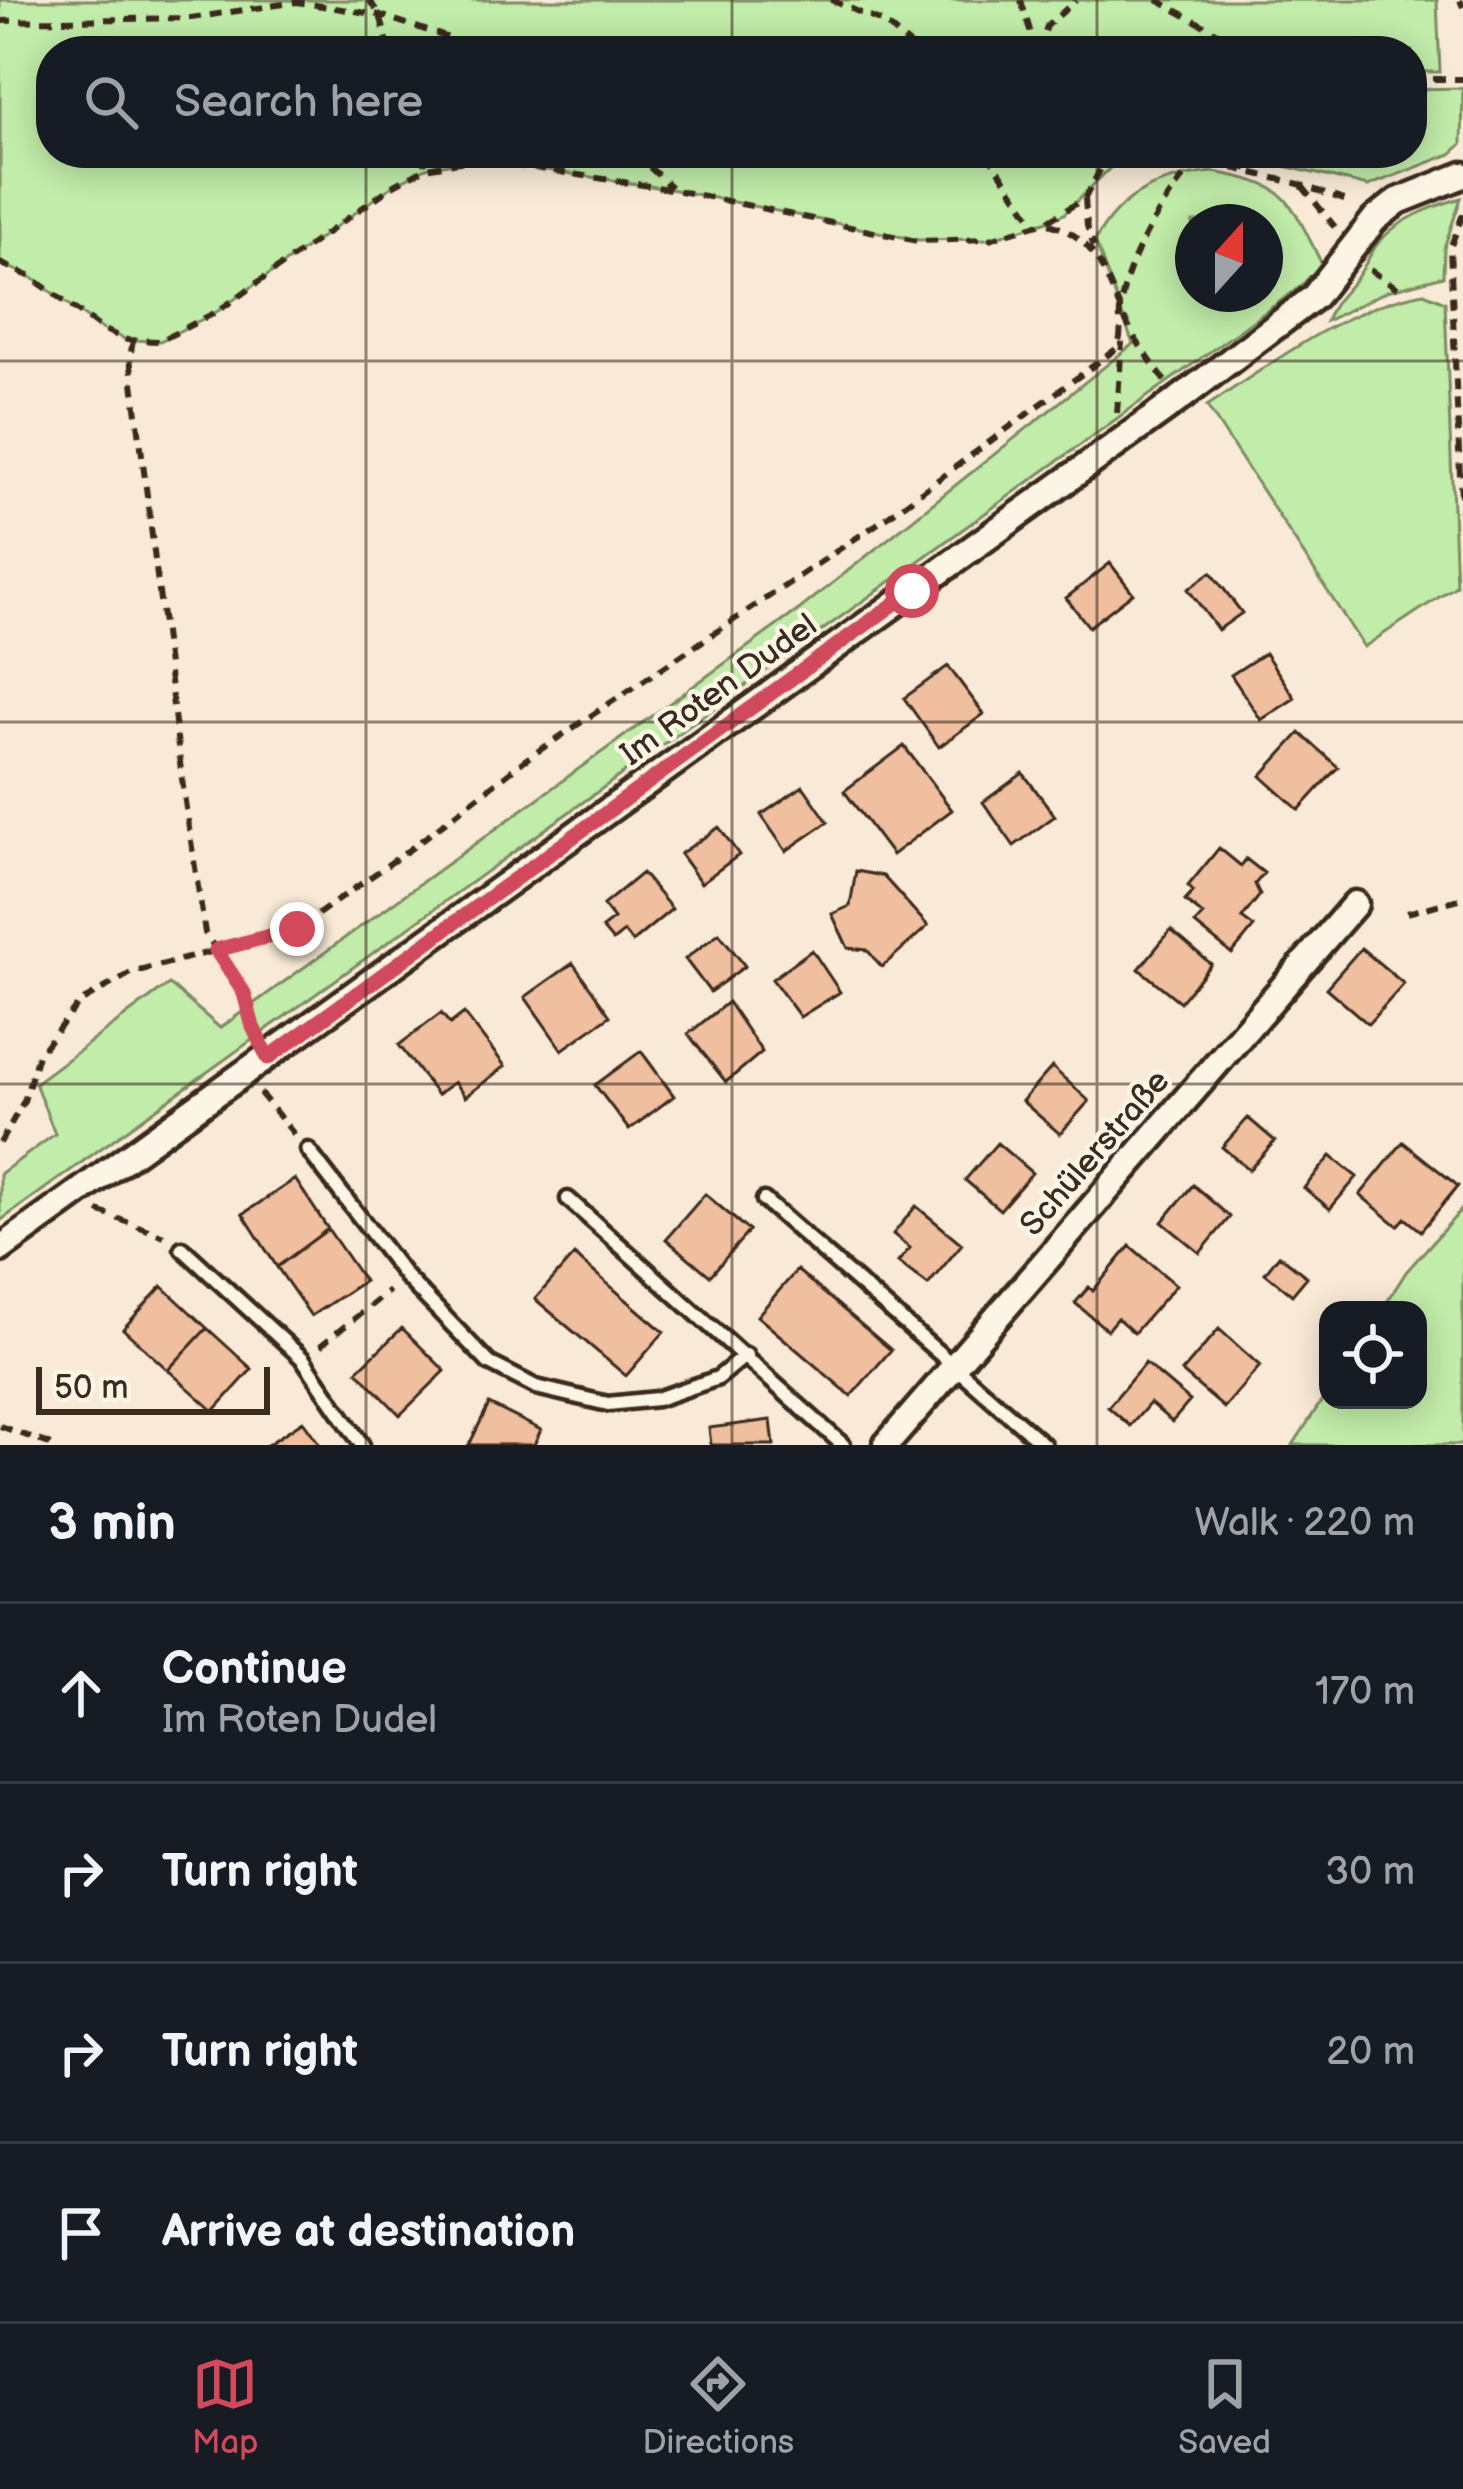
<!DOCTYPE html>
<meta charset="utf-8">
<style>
:root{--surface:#171b24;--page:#242831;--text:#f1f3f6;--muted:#9ea1a6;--line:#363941;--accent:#d1495b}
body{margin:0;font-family:"Balsamiq Sans",sans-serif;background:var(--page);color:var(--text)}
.controls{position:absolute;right:36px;bottom:36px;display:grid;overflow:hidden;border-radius:24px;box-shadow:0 6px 30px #0003}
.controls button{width:108px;height:108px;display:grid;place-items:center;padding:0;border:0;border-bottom:3px solid var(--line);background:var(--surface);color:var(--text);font:60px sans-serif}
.compass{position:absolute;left:1175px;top:204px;width:108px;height:108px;border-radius:50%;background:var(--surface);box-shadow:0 6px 30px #0003;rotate:21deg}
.scale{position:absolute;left:36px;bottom:30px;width:234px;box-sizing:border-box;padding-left:12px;border:6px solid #3b2a1e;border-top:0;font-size:33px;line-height:42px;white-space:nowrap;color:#3b2a1e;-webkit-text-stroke:9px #fcf5e5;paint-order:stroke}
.stop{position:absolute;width:36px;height:36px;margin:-27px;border:9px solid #d1495b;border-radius:50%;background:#fff}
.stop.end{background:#d1495b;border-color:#fff;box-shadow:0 3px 12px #0008}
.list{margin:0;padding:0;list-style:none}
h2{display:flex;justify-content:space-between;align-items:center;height:156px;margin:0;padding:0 48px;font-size:51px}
h2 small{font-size:39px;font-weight:400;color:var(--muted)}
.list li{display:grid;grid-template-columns:78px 1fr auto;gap:36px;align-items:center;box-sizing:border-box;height:180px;padding:0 48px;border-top:3px solid var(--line)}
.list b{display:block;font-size:45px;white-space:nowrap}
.list p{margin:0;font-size:39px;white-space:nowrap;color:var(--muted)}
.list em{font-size:39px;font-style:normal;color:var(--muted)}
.icon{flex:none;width:66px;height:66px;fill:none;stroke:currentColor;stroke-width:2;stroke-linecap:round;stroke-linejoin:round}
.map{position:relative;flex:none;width:1463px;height:1445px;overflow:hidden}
.search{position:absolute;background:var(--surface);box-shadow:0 6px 30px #0003;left:36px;right:36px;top:36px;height:132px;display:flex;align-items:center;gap:30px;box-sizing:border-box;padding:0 42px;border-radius:48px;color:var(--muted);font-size:45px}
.sheet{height:876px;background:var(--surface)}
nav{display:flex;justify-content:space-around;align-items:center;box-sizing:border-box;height:168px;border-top:3px solid var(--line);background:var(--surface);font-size:33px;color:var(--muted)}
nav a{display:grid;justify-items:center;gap:6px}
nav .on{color:var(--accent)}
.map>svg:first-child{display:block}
</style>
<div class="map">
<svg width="1463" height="1445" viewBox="0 0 1463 1445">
<rect width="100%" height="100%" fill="#f9ead7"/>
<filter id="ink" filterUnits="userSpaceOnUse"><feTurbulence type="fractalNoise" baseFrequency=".00833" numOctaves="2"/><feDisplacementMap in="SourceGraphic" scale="24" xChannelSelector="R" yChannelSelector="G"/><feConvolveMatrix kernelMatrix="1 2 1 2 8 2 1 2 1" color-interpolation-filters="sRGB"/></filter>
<g filter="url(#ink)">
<path fill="#c1eca9" stroke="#7e8b64" stroke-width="3" fill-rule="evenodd" d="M 0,0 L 1437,0 L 1440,72 L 1412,72 L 1412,51 L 51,51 L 51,153 L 1125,153 L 1064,214 L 1048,221 L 990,239 L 917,240 L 675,190 L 476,159 L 426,168 L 394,185 L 218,311 L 160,341 L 127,340 L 102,329 L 31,277 L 0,263 Z
M 1463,88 L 1462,144 L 1451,154 L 1368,186 L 1229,153 L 1412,153 L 1412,89 Z
M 1213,172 C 1291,185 1288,198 1322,264 L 1300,287 L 0,1221 L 0,1174 L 55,1134 L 35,1083 L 169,984 L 220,1028 L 800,609 L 1133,344 L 1095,241 C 1121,192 1160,178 1213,172 ZM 1193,222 L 1265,222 L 1265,294 L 1193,294 Z
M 1461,198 L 1444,248 L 1443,276 L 1387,291 L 1326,321 C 1333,301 1346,292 1358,276 C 1366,265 1370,253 1378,243 C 1400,218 1431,207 1461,198 Z
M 1424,293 L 1445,302 L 1456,586 L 1364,647 L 1207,406 C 1276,361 1342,308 1424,293 Z
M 1463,1208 L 1463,1445 L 1293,1445 L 1328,1391 L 1328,1400 L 1418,1400 L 1418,1310 L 1382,1310 L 1406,1272 Z"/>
<path fill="#efbf9f" stroke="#3b2a1e" stroke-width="3" d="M 1110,563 L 1133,593 L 1089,627 L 1066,598 Z
M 1211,572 L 1242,613 L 1218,630 L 1188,589 Z
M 1265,653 L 1295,698 L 1261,720 L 1231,675 Z
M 948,666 L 984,714 L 939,747 L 904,698 Z
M 1300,733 L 1338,767 L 1299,810 L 1261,776 Z
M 904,746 L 952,810 L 892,855 L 844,791 Z
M 1023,773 L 1055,816 L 1014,846 L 983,802 Z
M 803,786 L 828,822 L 786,851 L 761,815 Z
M 719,827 L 739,855 L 701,883 L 680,854 Z
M 1219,848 L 1241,866 L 1246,859 L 1264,873 L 1255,884 L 1260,895 L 1242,918 L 1254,927 L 1232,954 L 1195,924 L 1203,915 L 1185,901 L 1193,891 L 1188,886 Z
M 856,871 L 883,876 L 928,926 L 882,967 L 867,950 L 848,948 L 832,914 L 850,906 Z
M 642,873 L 672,909 L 632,942 L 624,932 L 613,941 L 602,928 L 614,919 L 603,905 Z
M 1171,930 L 1211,964 L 1180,1002 L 1139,969 Z
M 719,933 L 745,966 L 710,992 L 685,959 Z
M 1361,948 L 1404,984 L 1368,1024 L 1326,988 Z
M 812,950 L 840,992 L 800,1017 L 772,979 Z
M 573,963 L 610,1016 L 562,1050 L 525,997 Z
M 728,1002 L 762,1052 L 726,1082 L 688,1034 Z
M 441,1013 L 450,1024 L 464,1013 L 505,1066 L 465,1097 L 454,1082 L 437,1095 L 399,1045 Z
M 641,1051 L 674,1096 L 629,1130 L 595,1085 Z
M 1052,1067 L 1089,1101 L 1060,1134 L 1022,1101 Z
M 1248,1118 L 1275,1141 L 1249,1170 L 1222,1147 Z
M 1403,1142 L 1458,1186 L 1421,1231 L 1405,1218 L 1398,1226 L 1360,1195 Z
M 997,1143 L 1032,1173 L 1000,1210 L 965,1180 Z
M 1331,1156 L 1357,1177 L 1330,1209 L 1304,1188 Z
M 295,1179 L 328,1229 L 277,1267 L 243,1214 Z
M 1193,1185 L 1230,1217 L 1200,1253 L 1162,1222 Z
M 705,1194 L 749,1231 L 710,1276 L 666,1239 Z
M 916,1206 L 962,1244 L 928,1285 L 898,1262 L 910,1248 L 893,1234 Z
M 328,1229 L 364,1281 L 311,1316 L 277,1267 Z
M 1130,1246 L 1176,1285 L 1134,1333 L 1117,1318 L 1107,1330 L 1075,1303 L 1089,1287 L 1093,1291 Z
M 574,1255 L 664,1332 L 626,1376 L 535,1299 Z
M 1279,1255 L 1307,1277 L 1292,1295 L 1265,1273 Z
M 797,1270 L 891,1350 L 851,1396 L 757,1316 Z
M 162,1286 L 207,1328 L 168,1370 L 123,1329 Z
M 207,1328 L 252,1369 L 214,1411 L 168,1370 Z
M 402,1328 L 445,1371 L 400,1415 L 357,1371 Z
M 1219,1329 L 1260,1366 L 1224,1408 L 1182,1372 Z
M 1145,1363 L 1190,1401 L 1172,1422 L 1150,1403 L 1130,1426 L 1108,1407 Z
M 489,1404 L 541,1430 L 534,1445 L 469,1445 Z
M 771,1420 L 774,1445 L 711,1445 L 709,1428 Z
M 303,1421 L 320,1445 L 267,1445 Z"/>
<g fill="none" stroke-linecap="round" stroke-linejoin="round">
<g stroke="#3b2a1e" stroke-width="21">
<path id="service" d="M 308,1150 L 406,1277 L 489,1363 L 536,1387 L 608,1404 L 657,1399 L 718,1378 L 746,1355
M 568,1199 L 843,1445
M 764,1200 L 1044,1445
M 182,1248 L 303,1359 L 362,1445"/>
</g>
<g stroke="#3b2a1e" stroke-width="33">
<path id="minor" d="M 0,1249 L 1182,397 L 1314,297 L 1374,220 L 1398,201 L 1463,175
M 886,1445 L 1355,904"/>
</g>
<path stroke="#3b2a1e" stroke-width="6" stroke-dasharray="12 9" stroke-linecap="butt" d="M 369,0 L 380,15 L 390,51
M 831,0 L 884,23 L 917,51
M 1021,0 L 1036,51
M 1157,0 L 1238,44 L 1264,51
M 1460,0 L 1463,7
M 0,21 L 191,18 L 297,2 L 380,15 L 488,51
M 1038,51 L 1047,26 L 1076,0
M 1412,79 L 1463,79
M 422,153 L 426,168
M 634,153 L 671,187
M 987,153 L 1035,223
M 1171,153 L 1299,184 L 1352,203
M 1244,170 L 1256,153
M 1302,186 L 1335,227
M 1085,198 L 1087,226 L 1094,247
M 1463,214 L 1450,248 L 1463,543
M 1049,224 C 1104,239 1107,289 1132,333 C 1142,350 1154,365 1165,381
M 0,263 L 31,277 L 102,329 L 127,340 L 160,341 L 218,311 L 394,185 L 426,168 L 476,159 L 675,190 L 917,241 L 990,239 L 1048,221 L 1085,198 L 1109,153
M 1370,270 L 1402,291
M 133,340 L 130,358 L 184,795 L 205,933 L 245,993 L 255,1032
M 1117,413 L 1122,342
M 1407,913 L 1463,898
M 260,1093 L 294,1134
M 0,1143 L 24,1101 L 38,1055 L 80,1002 L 131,973 L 297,929 L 413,847 L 525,760 L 883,520 L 1116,349 C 1125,333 1117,320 1121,303 C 1130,250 1165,199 1198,159
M 98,1211 L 164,1236
M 320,1346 L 389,1291
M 0,1426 L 52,1445"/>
<use href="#service" stroke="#fcf5e5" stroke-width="12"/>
<use href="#minor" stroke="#fcf5e5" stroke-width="24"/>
</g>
</g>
<g fill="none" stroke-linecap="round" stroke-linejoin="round" filter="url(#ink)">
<path stroke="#d1495b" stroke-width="15" d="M 297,929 L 216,950 L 244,993 L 253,1027 L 268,1058 L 912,591"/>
</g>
<path fill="none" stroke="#3b2a1e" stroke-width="3" stroke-opacity="0.55" d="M 366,0 L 366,51M 732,0 L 732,51M 1097,0 L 1097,51M 366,153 L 366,1445M 732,153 L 732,1445M 1097,153 L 1097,1445M 0,361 L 1463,361M 0,722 L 1463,722M 0,1084 L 1463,1084"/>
<g text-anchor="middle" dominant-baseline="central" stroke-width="9" stroke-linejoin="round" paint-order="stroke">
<g font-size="33" fill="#3b2a1e" stroke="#fcf5e5">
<text transform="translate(719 690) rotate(-36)">Im Roten Dudel</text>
<text transform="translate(1095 1153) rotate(-49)">Schülerstraße</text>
</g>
</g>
</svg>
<div class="controls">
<button><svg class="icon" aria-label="locate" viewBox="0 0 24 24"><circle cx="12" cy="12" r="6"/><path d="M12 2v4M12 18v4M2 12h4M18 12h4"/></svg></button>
</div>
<svg class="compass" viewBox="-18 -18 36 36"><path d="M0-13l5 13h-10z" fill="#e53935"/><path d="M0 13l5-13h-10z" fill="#9ea1a6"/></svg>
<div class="scale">50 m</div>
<div class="stop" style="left:912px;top:591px"></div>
<div class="stop end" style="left:297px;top:929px"></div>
<div class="search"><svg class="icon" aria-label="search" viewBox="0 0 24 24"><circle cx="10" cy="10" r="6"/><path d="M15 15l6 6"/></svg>Search here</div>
</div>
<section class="sheet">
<h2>3 min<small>Walk · 220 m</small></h2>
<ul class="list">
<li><svg class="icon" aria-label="ahead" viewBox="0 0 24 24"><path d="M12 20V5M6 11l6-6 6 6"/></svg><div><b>Continue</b><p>Im Roten Dudel</p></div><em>170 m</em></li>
<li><svg class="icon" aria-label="right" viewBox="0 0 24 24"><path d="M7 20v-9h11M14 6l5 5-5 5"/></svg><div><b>Turn right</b></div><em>30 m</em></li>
<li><svg class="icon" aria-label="right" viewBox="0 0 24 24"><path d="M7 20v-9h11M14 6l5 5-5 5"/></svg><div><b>Turn right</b></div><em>20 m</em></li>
<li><svg class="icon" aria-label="arrive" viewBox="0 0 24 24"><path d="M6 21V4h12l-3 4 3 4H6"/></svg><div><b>Arrive at destination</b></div></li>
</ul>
</section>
<nav>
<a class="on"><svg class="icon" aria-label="map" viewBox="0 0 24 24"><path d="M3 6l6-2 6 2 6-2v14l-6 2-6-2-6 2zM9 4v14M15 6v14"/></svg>Map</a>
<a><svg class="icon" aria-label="directions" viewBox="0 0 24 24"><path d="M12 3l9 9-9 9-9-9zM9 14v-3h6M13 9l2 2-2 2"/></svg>Directions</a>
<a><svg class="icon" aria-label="saved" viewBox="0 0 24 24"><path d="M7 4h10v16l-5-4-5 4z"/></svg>Saved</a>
</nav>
